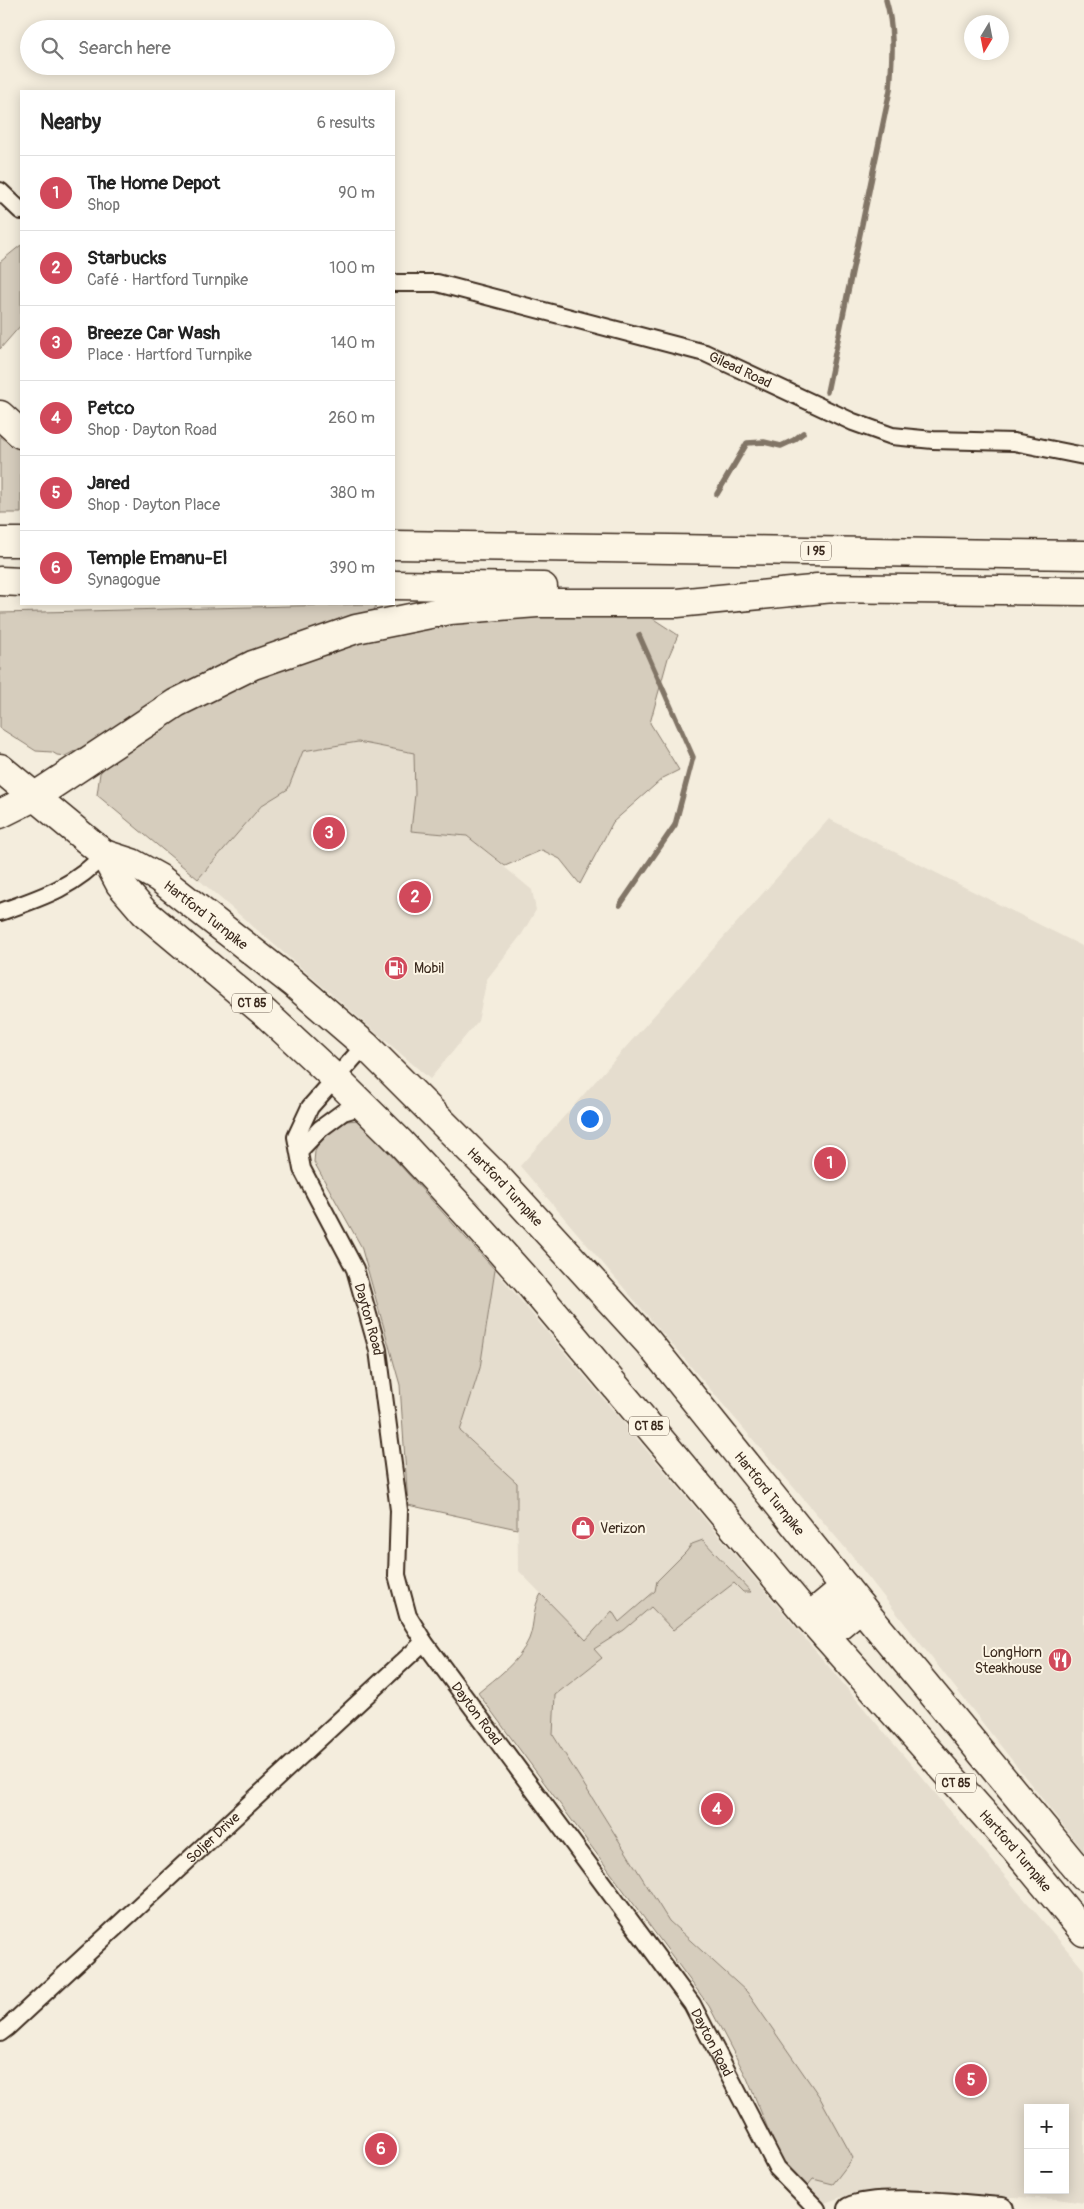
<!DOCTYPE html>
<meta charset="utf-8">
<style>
:root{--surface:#fff;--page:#f6f6f6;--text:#222;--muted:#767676;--line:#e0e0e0;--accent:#d1495b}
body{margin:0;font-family:Pangolin,sans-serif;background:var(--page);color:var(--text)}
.controls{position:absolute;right:15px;bottom:15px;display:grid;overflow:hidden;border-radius:0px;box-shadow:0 2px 12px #0003}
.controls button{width:45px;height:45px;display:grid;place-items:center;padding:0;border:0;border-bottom:1px solid var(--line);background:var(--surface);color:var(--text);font:25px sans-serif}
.compass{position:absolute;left:964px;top:15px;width:45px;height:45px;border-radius:50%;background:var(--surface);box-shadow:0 2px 12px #0003;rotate:190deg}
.you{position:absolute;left:589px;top:1118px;width:18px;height:18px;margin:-12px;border:4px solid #fff;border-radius:50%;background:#1a73e8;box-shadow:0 0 0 8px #1a73e833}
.badge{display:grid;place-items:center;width:32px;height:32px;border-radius:50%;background:var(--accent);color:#fff;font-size:16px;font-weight:700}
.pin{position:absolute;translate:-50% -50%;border:2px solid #fff;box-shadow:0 1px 5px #0006}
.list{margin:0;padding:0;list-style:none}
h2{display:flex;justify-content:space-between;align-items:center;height:65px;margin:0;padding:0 20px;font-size:21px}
h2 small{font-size:16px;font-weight:400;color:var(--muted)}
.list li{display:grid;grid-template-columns:32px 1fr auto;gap:15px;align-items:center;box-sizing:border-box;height:75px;padding:0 20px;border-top:1px solid var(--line)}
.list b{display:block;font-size:19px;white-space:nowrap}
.list p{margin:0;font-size:16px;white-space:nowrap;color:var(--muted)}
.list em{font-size:16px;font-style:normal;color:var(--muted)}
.icon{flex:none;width:28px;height:28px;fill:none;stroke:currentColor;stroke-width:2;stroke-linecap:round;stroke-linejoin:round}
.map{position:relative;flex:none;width:1084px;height:2209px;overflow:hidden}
.search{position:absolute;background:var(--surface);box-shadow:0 2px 12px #0003;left:20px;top:20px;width:375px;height:55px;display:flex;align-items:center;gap:12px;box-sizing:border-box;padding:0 18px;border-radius:28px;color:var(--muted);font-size:19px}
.panel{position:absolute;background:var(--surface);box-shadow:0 2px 12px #0003;left:20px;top:90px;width:375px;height:515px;border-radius:0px}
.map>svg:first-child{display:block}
</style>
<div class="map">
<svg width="1084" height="2209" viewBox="0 0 1084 2209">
<rect width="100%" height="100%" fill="#f4eddd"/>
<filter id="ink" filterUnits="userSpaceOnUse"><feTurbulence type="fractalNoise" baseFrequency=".02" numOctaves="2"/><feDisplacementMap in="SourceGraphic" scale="10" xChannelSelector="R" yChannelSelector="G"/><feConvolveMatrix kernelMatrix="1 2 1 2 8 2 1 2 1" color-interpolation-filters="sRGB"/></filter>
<g filter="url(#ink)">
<path fill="#e5ddce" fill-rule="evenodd" d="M 358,742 L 414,753 L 415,794 L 411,831 L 467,836 L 532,890 L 536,910 L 522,934 L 487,979 L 478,1021 L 430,1079 L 198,879 L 262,805 L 288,789 L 303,751 Z
M 829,819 L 1084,947 L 1084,1852 L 847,1550 L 520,1166 Z
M 495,1270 L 1084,1970 L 1084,2203 L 1057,2199 L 905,2192 L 854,2193 L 821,2204 L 805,2189 L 813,2179 L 853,2158 L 747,1992 L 669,1921 L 553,1735 L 555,1695 L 602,1658 L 594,1649 L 624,1630 L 651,1607 L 673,1629 L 734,1583 L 728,1568 L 703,1540 L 692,1544 L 655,1591 L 619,1622 L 611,1612 L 586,1640 L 518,1570 L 517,1483 L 460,1431 L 480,1368 ZM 1028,2108 L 1065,2108 L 1065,2190 L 1028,2190 Z"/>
<path fill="#d6cdbd" stroke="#887c6e" d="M 21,245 L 21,325 L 0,349 L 0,262 Z
M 0,431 L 21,448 L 21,513 L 0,513 Z
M 376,604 L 374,612 L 316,629 L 227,662 L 163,696 L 90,743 L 65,756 L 57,755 L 52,752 L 36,751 L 0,728 L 0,613 Z
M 649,616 L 678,635 L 668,658 L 650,723 L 679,770 L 663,778 L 613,822 L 580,884 L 560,859 L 542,850 L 505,866 L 467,836 L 411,831 L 415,794 L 414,753 L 358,742 L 303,751 L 288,789 L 262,805 L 198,879 L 97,795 L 100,773 L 115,756 L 184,714 L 290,661 L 377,636 L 433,625 L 498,618 Z
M 359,1120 L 495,1270 L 480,1368 L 460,1431 L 517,1483 L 517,1529 L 408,1505 L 400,1385 L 361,1246 L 314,1162 L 315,1151 L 320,1139 L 347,1121 Z
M 703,1540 L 751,1592 L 743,1592 L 734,1583 L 673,1630 L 651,1607 L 624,1630 L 594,1649 L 602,1658 L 555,1695 L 553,1735 L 669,1921 L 747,1992 L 819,2096 L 853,2158 L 833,2184 L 813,2179 L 805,2189 L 782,2163 L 747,2078 L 709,2006 L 478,1693 C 497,1677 519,1662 529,1639 C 535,1624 532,1608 541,1594 L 586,1640 L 612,1611 L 619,1622 L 655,1591 L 657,1581 L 686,1552 L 692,1544 Z"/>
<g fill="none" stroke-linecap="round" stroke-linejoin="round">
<path stroke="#817466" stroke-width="5.5" d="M 827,392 L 890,90 C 892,60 895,30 886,0
M 717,494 L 747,443 L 764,442 L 781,446 L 794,440 L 803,433
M 620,905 L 675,825 L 693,757 L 639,635"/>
<g stroke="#3b2a1e" stroke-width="20">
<g id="street">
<path d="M 0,191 L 21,211"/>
<path id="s1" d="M 394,283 L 437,283 L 705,353 L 853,422 L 892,436 L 933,440 L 1014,442 L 1084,456"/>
<path d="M 0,912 C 40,898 75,887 104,854"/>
<path id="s2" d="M 365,1045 L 310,1107 L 296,1137 L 302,1169 L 355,1269 L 378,1350 L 399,1510 L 397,1575 L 408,1616 L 424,1642 L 692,2004 L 777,2168 L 817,2209"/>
<path d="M 299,1151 L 320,1129 L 343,1112 L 363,1106"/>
<path id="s3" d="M 0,2033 L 8,2027 L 424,1642"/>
</g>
</g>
<g stroke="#3b2a1e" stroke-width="26">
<path id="secondary" d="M 849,2209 C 880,2195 965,2207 1002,2209"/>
</g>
<g stroke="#3b2a1e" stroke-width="31">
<g id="highway">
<path d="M 0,415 L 21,434"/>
<path d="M 0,542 L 21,542"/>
<path d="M 394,545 L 1084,555"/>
<path d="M 0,581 L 21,582"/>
<path d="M 394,585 L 543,587"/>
<path d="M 816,588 L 1084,591"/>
<path id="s4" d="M 0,768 L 104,854 L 120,884 L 144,912 L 266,1014 L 335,1078 L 400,1142 L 466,1213 L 527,1281 L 809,1617 L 1016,1850 L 1084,1932"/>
<path d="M 0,814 L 34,797 L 176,703 L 253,665 L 356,629 L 450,610 L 537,603 L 677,603 L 833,588"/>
<path id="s5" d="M 104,854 L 132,863 L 159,878 L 293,983 L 365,1045 L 500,1180 L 648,1342 L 861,1607 L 1084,1877"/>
<path d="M 809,1617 L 845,1587"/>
<path d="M 826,1636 L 861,1607"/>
</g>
</g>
<use href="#street" stroke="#fcf5e5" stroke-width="16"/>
<use href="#secondary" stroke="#fcf5e5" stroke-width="22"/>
<use href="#highway" stroke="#fcf5e5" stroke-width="28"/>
</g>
</g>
<defs>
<g id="fuel-disc" transform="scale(1.25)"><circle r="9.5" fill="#d1495b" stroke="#fcf5e5"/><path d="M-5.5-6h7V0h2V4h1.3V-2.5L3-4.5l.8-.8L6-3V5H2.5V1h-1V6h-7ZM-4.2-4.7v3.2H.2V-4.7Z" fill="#fff"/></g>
<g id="shop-disc" transform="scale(1.25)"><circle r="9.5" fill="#d1495b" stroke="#fcf5e5"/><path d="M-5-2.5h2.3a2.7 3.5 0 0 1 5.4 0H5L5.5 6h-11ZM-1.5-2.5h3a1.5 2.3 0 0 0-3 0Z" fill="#fff"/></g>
<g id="restaurant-disc" transform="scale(1.25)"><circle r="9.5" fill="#d1495b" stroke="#fcf5e5"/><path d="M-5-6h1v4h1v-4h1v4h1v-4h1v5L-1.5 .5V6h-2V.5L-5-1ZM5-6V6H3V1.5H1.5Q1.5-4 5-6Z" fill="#fff"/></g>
</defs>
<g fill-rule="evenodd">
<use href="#fuel-disc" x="396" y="968"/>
<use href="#shop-disc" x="583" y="1528"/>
<use href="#restaurant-disc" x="1060" y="1660"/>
</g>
<g text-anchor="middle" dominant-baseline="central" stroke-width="4" stroke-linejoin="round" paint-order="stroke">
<g fill="#fcf5e5" stroke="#75675a" stroke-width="1">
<rect x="801" y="541.5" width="30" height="19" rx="4"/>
<rect x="232" y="993.5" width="40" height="19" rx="4"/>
<rect x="629" y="1416.5" width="40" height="19" rx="4"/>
<rect x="936" y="1773.5" width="40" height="19" rx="4"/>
</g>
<g font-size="12" font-weight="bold" fill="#3b2a1e">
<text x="816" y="551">I 95</text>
<text x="252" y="1003">CT 85</text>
<text x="649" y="1426">CT 85</text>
<text x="956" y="1783">CT 85</text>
</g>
<g font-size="14" fill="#3b2a1e" stroke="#fcf5e5">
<text stroke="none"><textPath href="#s1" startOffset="359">Gilead Road</textPath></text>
<text stroke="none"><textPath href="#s5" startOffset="120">Hartford Turnpike</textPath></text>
<text stroke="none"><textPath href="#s5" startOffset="525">Hartford Turnpike</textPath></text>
<text stroke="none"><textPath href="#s2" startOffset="314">Dayton Road</textPath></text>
<text stroke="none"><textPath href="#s5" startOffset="930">Hartford Turnpike</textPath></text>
<text stroke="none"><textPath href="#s2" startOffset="734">Dayton Road</textPath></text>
<text stroke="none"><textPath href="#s3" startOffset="289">Soljer Drive</textPath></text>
<text stroke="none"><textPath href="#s4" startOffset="1489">Hartford Turnpike</textPath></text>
<text stroke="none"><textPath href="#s2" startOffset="1139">Dayton Road</textPath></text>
</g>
<g font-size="14" fill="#3b2a1e" stroke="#fcf5e5" text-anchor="start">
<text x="414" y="968">Mobil</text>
<text x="600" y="1528">Verizon</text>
<text x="1042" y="1652" text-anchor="end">LongHorn<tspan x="1042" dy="16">Steakhouse</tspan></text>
</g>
</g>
</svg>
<div class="controls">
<button>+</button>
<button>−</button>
</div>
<svg class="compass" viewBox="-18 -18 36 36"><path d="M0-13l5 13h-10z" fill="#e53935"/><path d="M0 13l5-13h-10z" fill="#767676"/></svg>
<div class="you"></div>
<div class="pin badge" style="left:830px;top:1163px">1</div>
<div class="pin badge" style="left:415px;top:897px">2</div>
<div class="pin badge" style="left:329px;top:833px">3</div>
<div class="pin badge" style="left:717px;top:1809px">4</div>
<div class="pin badge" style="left:971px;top:2080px">5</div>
<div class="pin badge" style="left:381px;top:2149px">6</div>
<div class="search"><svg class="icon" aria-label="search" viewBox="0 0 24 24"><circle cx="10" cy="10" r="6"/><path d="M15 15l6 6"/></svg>Search here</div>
<section class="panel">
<h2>Nearby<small>6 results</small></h2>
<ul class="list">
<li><span class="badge">1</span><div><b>The Home Depot</b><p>Shop</p></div><em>90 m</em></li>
<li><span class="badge">2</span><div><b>Starbucks</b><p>Café · Hartford Turnpike</p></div><em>100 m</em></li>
<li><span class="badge">3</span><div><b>Breeze Car Wash</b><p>Place · Hartford Turnpike</p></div><em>140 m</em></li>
<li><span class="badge">4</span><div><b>Petco</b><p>Shop · Dayton Road</p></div><em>260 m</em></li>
<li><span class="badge">5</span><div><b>Jared</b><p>Shop · Dayton Place</p></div><em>380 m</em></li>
<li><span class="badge">6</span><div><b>Temple Emanu-El</b><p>Synagogue</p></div><em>390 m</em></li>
</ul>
</section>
</div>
